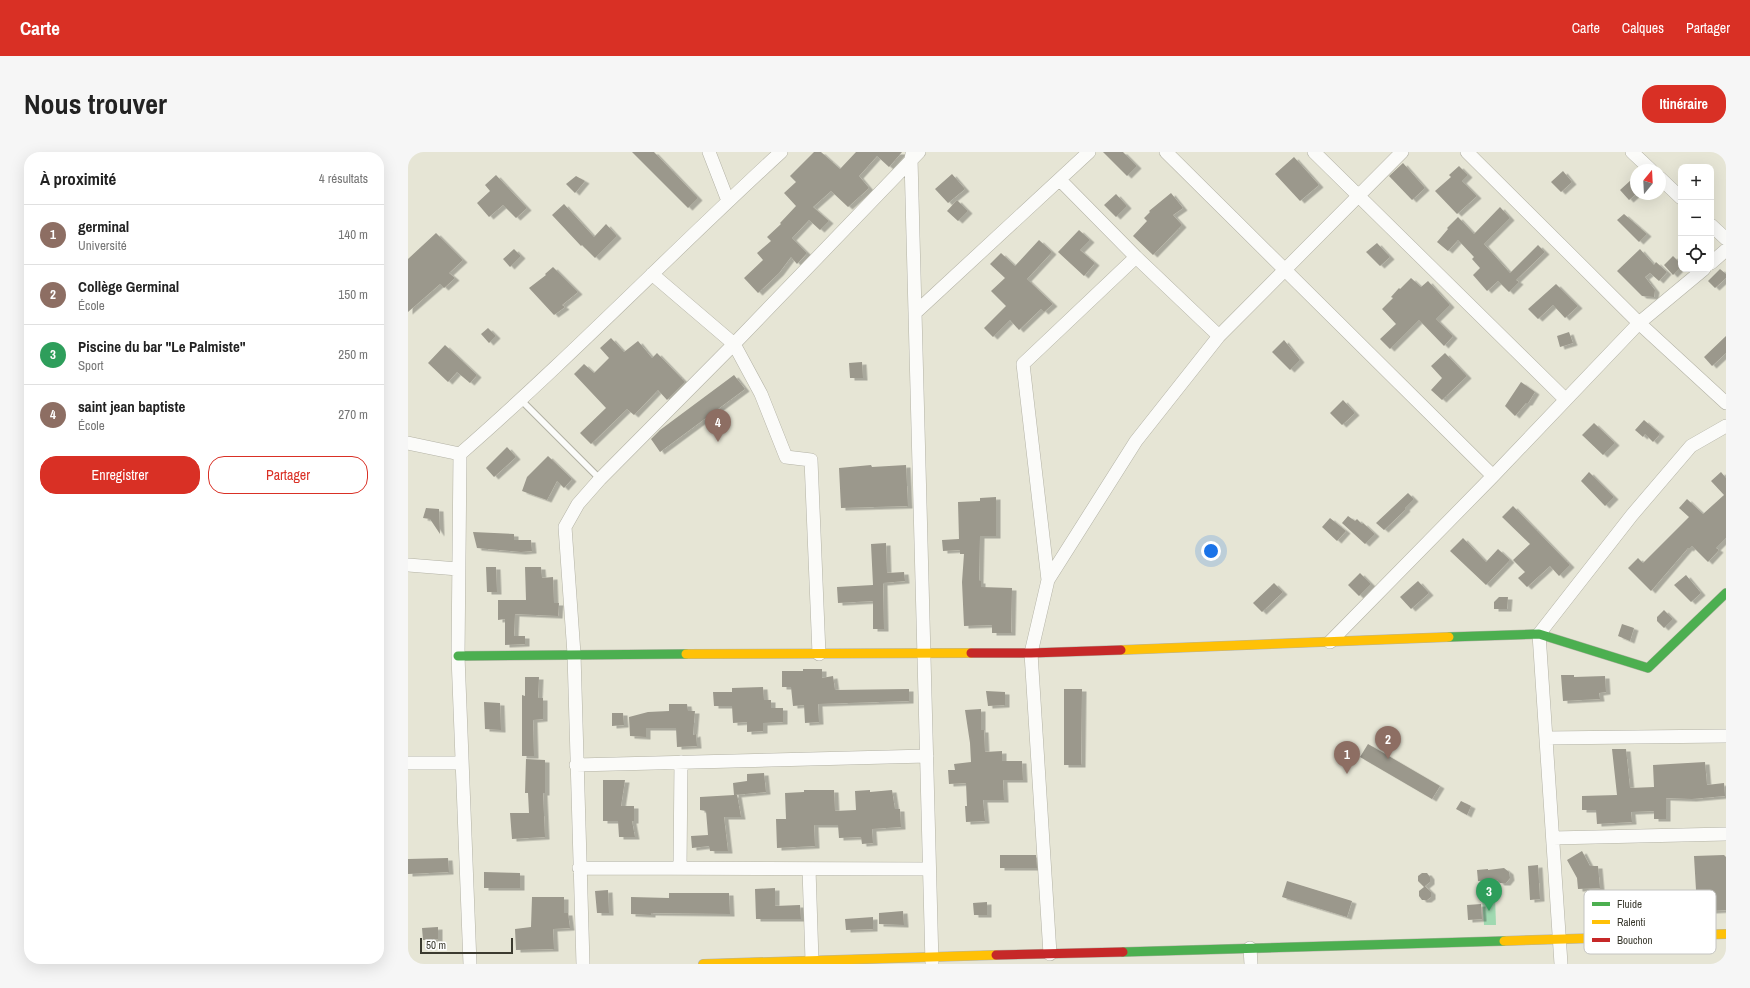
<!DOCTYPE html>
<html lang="fr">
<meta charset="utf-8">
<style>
:root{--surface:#fff;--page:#f6f6f6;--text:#222;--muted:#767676;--line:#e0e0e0;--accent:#d93025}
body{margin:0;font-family:"Archivo Narrow",sans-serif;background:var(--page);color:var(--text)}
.controls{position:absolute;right:12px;top:12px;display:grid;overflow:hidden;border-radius:8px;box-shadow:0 4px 16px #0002}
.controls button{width:36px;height:36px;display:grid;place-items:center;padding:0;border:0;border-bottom:1px solid var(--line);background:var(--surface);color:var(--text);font:20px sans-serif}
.compass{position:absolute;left:1222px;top:12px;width:36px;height:36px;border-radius:50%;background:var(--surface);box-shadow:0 4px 16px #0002;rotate:18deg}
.scale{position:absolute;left:12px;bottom:10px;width:93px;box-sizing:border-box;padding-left:4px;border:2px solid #3b3a2f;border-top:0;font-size:11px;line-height:14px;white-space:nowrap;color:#3b3a2f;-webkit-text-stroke:3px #fff;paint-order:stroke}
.you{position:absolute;left:803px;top:399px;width:14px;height:14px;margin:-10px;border:3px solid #fff;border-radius:50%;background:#1a73e8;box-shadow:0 0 0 6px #1a73e833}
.badge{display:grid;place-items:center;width:26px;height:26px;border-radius:50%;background:var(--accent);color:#fff;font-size:13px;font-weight:700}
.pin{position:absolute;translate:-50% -33px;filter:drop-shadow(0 1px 2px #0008)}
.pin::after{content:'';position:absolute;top:21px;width:14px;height:12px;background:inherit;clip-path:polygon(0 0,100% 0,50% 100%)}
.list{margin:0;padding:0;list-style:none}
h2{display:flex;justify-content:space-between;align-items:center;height:52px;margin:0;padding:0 16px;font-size:17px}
h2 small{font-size:13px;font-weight:400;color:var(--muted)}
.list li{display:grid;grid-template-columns:26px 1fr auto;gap:12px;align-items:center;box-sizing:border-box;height:60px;padding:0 16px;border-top:1px solid var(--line)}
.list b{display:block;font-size:15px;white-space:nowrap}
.list p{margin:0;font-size:13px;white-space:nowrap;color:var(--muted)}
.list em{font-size:13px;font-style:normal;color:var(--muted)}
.actions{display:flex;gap:8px;padding:12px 16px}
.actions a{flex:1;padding:9px 0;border:1px solid var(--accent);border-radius:16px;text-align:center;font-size:14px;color:var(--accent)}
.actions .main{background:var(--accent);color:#fff}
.icon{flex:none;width:22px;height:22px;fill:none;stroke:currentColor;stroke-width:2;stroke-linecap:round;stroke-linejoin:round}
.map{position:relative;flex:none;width:1318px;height:812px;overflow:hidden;border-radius:16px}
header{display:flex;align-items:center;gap:24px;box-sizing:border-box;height:56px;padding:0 20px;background:var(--accent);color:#fff}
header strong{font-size:19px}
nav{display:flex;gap:22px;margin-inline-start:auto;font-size:14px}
.intro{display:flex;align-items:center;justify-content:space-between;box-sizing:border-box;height:96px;padding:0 24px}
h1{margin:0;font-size:28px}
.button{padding:10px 18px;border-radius:16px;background:var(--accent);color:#fff;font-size:14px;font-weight:700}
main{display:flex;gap:24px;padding:0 24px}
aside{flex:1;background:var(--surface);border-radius:16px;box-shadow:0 4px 16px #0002}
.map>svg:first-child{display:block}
</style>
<header>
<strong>Carte</strong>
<nav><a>Carte</a><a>Calques</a><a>Partager</a></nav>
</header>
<div class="intro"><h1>Nous trouver</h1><a class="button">Itinéraire</a></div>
<main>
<aside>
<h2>À proximité<small>4 résultats</small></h2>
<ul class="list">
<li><span class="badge" style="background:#8d6e63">1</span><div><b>germinal</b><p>Université</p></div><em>140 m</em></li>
<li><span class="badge" style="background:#8d6e63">2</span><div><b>Collège Germinal</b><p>École</p></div><em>150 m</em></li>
<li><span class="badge" style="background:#2e9e5b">3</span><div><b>Piscine du bar &quot;Le Palmiste&quot;</b><p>Sport</p></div><em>250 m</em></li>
<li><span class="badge" style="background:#8d6e63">4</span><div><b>saint jean baptiste</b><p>École</p></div><em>270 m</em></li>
</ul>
<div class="actions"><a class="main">Enregistrer</a><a>Partager</a></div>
</aside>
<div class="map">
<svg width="1318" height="812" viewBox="0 0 1318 812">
<defs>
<filter id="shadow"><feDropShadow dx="4.5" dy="2.5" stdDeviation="0" flood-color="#0004"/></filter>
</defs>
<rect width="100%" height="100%" fill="#e6e5d5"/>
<path fill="#a0d9b1" d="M 1087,744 L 1088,773 L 1076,773 L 1074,745 Z"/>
<path fill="#9b988c" filter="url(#shadow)" d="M 224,0 L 246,0 L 290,46 L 280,56 Z
M 406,0 L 413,0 L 432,17 L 448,0 L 494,0 L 481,15 L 469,4 L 451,24 L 461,36 L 440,55 L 423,39 L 405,55 L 421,69 L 412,78 L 401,68 L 384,86 L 399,101 L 389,112 L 383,105 L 371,121 L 350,141 L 336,126 L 355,108 L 349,101 L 363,89 L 359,85 L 373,72 L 372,71 L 388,54 L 376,41 L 388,30 L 382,24 Z
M 695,0 L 715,0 L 729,14 L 719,24 Z
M 886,5 L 911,33 L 892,49 L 867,22 Z
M 995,11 L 1017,36 L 1004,48 L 981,24 Z
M 1051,14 L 1060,23 L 1054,29 L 1069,44 L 1049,62 L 1027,39 L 1043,25 L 1041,23 Z
M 1155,19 L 1164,30 L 1153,40 L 1143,30 Z
M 544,22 L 557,37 L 540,51 L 527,37 Z
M 88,23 L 119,56 L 108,66 L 95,53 L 81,65 L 69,51 L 82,39 L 77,33 Z
M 168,24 L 177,29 L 167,41 L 158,32 Z
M 1223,28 L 1228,34 L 1228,42 L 1221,48 L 1212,38 Z
M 763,41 L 775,56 L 765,63 L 774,73 L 745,103 L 725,84 L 739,69 L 736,66 L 742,60 L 741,59 Z
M 708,42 L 719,54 L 708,65 L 696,53 Z
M 549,48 L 560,59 L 550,69 L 539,59 Z
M 156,52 L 186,85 L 198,72 L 209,84 L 187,106 L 174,93 L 173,94 L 144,63 Z
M 1092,55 L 1102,66 L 1076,92 L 1102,121 L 1130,93 L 1137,100 L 1108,128 L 1111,130 L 1101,140 L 1090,129 L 1079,139 L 1065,123 L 1072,116 L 1064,107 L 1066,105 L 1050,88 L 1040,99 L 1029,90 L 1040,77 L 1039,76 L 1050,65 L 1066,82 Z
M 1216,62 L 1239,82 L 1231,90 L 1209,68 Z
M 671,78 L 682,88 L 672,98 L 687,111 L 676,124 L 650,100 Z
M 28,81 L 55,108 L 41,121 L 47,126 L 36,136 L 32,132 L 0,160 L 0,107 Z
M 631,88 L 644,100 L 619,127 L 645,152 L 636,160 L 633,157 L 611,178 L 602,168 L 585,185 L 576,176 L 598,154 L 583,139 L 597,126 L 582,112 L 593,101 L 607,114 Z
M 969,91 L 982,105 L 972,114 L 958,100 Z
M 106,97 L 113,104 L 102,115 L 95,107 Z
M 1232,97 L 1246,113 L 1248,110 L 1259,120 L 1251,129 L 1242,121 L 1237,125 L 1247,138 L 1246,145 L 1234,144 L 1209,119 Z
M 1265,104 L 1273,112 L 1273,115 L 1265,123 L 1256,113 Z
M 145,115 L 170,140 L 154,153 L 157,155 L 146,163 L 121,136 L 138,123 L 137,122 Z
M 1312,117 L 1318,122 L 1318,126 L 1307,136 L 1300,129 Z
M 1003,126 L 1013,135 L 1020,129 L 1042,153 L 1028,167 L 1045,184 L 1036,194 L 1011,168 L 982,197 L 972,187 L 988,172 L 974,157 L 985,146 L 983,145 L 991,136 L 992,137 Z
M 1148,132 L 1170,154 L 1157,166 L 1145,153 L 1130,167 L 1120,157 Z
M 80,176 L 88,184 L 81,191 L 73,182 Z
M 1161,180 L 1165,191 L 1152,195 L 1149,184 Z
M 1318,184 L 1318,201 L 1304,214 L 1296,205 Z
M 203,186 L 216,200 L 230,189 L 244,206 L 249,201 L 277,230 L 259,248 L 250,238 L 226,263 L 219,257 L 183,292 L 172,281 L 198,256 L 166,222 L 176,212 L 186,221 L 201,206 L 192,196 Z
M 876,188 L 892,208 L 882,218 L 864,200 Z
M 37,193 L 69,223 L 62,231 L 49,220 L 40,230 L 20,211 Z
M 1037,201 L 1059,224 L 1034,248 L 1023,238 L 1034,226 L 1023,214 Z
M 454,210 L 455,226 L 442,226 L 441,211 Z
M 326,223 L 337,237 L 252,300 L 243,287 L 252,278 Z
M 1113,230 L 1127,240 L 1120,251 L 1118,251 L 1107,264 L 1097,254 Z
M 935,248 L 947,261 L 934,273 L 922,261 Z
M 1236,268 L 1252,282 L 1245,290 L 1237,282 L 1235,285 L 1227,278 Z
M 1186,271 L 1207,291 L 1195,303 L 1174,283 Z
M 99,295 L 108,305 L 86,325 L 78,316 Z
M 140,304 L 164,327 L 156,336 L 149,329 L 139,348 L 114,339 L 119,325 Z
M 463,313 L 464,315 L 498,313 L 500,354 L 433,356 L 431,316 Z
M 1181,320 L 1206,345 L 1197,354 L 1173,329 Z
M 1313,320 L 1318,326 L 1318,386 L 1308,396 L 1311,398 L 1300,410 L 1284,394 L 1281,397 L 1280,396 L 1243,439 L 1220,416 L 1230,406 L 1235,411 L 1281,365 L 1271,356 L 1279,347 L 1295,362 L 1316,343 L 1303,329 Z
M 1000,341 L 1006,347 L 997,356 L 998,357 L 976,378 L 968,371 Z
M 588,345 L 588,384 L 572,384 L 571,429 L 573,429 L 573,435 L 604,436 L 603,481 L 584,481 L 584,473 L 556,474 L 554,430 L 556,402 L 552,402 L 552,398 L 535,399 L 534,388 L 551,387 L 550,350 L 572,349 L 572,346 Z
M 1105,354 L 1162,413 L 1151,424 L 1142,414 L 1119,435 L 1110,426 L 1117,420 L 1105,408 L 1122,392 L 1094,365 Z
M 18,356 L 31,357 L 32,382 L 22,367 L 15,366 Z
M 940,364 L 947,369 L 949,367 L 954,372 L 955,371 L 967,382 L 957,392 L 934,371 Z
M 922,366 L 938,379 L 929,389 L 914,375 Z
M 65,380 L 106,382 L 106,388 L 123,388 L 124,399 L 113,400 L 69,396 Z
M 1055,386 L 1078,410 L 1090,397 L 1102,408 L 1078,433 L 1042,399 Z
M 478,391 L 479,421 L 496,420 L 497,429 L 475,431 L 476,477 L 465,477 L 465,449 L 430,451 L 429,435 L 465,433 L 463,392 Z
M 78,415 L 88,415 L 89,440 L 79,440 Z
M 117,415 L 133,415 L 134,426 L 145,425 L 146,451 L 151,451 L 150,464 L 107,462 L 106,484 L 117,484 L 117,492 L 97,493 L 97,467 L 90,468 L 90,448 L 118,448 Z
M 952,421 L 963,432 L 951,444 L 940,433 Z
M 1278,423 L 1293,441 L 1283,450 L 1266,433 Z
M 1010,429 L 1021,441 L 1003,457 L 992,445 Z
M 866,431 L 875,440 L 854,460 L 845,451 Z
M 1091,445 L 1100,445 L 1099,457 L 1086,457 L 1086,450 Z
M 1256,458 L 1265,467 L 1256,476 L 1249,469 L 1249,465 Z
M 1214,472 L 1226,476 L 1222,489 L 1210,484 Z
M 395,517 L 414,517 L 414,526 L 425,524 L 427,538 L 501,537 L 501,549 L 410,552 L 411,570 L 397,571 L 396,553 L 385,554 L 383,535 L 374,535 L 374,519 L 395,519 Z
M 1153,523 L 1166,523 L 1166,525 L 1197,524 L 1198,540 L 1191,541 L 1192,547 L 1155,549 Z
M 117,525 L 131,525 L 130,546 L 135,546 L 135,567 L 125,568 L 126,604 L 114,604 L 114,543 L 117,544 Z
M 355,535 L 356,548 L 363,548 L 363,556 L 375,556 L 375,570 L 355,571 L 355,579 L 339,580 L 339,570 L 325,571 L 324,554 L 306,554 L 305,540 L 324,540 L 324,536 Z
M 656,537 L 674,537 L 673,613 L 656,613 Z
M 578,539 L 597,540 L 597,553 L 580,554 Z
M 76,550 L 92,551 L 93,578 L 77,577 Z
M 261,552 L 279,552 L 280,559 L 287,559 L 285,583 L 288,582 L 289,594 L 269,595 L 268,576 L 238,576 L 238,585 L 222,584 L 221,565 L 240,560 L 261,559 Z
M 573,557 L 573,578 L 576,578 L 577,600 L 594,599 L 594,609 L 614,609 L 615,628 L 595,628 L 596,648 L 575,648 L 577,669 L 558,670 L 557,654 L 559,654 L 558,631 L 541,632 L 540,618 L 547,618 L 546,612 L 563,610 L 562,591 L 557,558 Z
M 204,561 L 215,561 L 216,573 L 204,574 Z
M 960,592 L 1032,634 L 1024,647 L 952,605 Z
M 1204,597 L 1218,597 L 1222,636 L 1246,635 L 1245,613 L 1297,610 L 1299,633 L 1316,631 L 1317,644 L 1284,647 L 1258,646 L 1258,667 L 1246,667 L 1246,659 L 1223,660 L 1224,670 L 1189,672 L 1188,658 L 1174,658 L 1174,644 L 1209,643 Z
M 118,607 L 137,608 L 137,641 L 135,641 L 137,685 L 104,687 L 102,661 L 121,661 L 120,641 L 117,641 Z
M 356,621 L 358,640 L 327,643 L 329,642 L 333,665 L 316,665 L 320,699 L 302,699 L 301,694 L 284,696 L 283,684 L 300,683 L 298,659 L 292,658 L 292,645 L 326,643 L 325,631 L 339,629 L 339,622 Z
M 195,628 L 217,628 L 213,654 L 226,654 L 226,669 L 224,669 L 227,685 L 211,685 L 210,669 L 195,669 Z
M 396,638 L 426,638 L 427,659 L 448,658 L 447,639 L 462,638 L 462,640 L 484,638 L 487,657 L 492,657 L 493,675 L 464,677 L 465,691 L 454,692 L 453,685 L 431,686 L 430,673 L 406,673 L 407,694 L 369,696 L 368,667 L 378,667 L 377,641 L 396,640 Z
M 1053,649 L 1063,654 L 1059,663 L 1048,657 Z
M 1174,699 L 1182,714 L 1190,714 L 1192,736 L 1170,737 L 1169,726 L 1159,708 Z
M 592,703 L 628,703 L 629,716 L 592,716 Z
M 1316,703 L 1318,705 L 1318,758 L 1303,759 L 1303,772 L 1269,773 L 1267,752 L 1250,753 L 1250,739 L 1288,738 L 1286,704 Z
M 40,706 L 41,720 L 0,722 L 0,707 Z
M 1130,713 L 1132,747 L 1122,748 L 1120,714 Z
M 1096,716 L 1101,720 L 1102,726 L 1098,731 L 1092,731 L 1089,728 L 1070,729 L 1069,718 L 1080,717 L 1080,718 Z
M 76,720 L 112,721 L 112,736 L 76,736 Z
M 1014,721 L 1019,721 L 1022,725 L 1022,730 L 1017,734 L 1023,740 L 1023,745 L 1019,748 L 1014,748 L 1011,744 L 1011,739 L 1016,735 L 1010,729 L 1010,724 Z
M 879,729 L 944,749 L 939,765 L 874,745 Z
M 367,736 L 367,754 L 392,753 L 393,767 L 348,767 L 347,737 Z
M 200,738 L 201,761 L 189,761 L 187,739 Z
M 261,741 L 321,741 L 322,762 L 243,761 L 243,763 L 223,762 L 223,745 L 261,746 Z
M 124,745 L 156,745 L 156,761 L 160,761 L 162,776 L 145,777 L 146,797 L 108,798 L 107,777 L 123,775 Z
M 579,750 L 579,763 L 566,763 L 565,751 Z
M 1073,752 L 1074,767 L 1060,768 L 1059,753 Z
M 495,759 L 496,773 L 471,772 L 471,761 Z
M 465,765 L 465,777 L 438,778 L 437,767 Z
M 30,775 L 30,787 L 15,788 L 14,776 Z"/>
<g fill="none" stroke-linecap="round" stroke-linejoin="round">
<g stroke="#b3b2a5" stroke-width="8">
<path id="lane" d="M 113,248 L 192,327"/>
</g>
<g stroke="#b3b2a5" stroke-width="14">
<path id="street" d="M 301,0 L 320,49
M 758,0 L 1085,324
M 906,0 L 1157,247
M 1059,0 L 1231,171 L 1318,251
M 1224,0 L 1243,18
M 504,2 L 503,7 L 524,812
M 1252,26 L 1273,46
M 652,28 L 728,105 L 811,184
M 1303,73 L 1318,87
M 1303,111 L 1318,98
M 244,122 L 326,192 L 353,242 L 378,305 L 403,308 L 411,502
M 507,161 L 681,0
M 0,291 L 52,302
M 0,413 L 50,417
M 640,428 L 728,289 L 811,184 L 994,0
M 922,490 L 1085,324 L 1231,171 L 1296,117
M 1138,586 L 1318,584
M 0,611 L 54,611
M 168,613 L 519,604
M 1145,686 L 1318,682
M 171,716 L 521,717
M 272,716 L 273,610
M 401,717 L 404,809
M 842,796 L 843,812
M 642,802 L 623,501 L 640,428 L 615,212 L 728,105
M 62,812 L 50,504 L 52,302 C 163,205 265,99 373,0
M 175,812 L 166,502 L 157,375 L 170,352 L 192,327 L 326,192 L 511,0
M 1153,812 L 1131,482 L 1224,363 L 1283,294 L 1318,274"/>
</g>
<g stroke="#b3b2a5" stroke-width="10">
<path id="fast" d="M 1041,485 L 1131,482 L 1240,516 L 1318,441
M 50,504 L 278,502
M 715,800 L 1096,789"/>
</g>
<g stroke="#b3b2a5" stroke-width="10">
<path id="slow" d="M 713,498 L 1041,485
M 278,502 L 563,501
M 1096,789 L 1318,782
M 295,812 L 588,803"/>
</g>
<g stroke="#b3b2a5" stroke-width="10">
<path id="jam" d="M 563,501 L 623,501 L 713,498
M 588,803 L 715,800"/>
</g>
<use href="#lane" stroke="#fbfbf9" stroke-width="6"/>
<use href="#street" stroke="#fbfbf9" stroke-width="13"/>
<use href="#fast" stroke="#4caf50" stroke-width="9"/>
<use href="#slow" stroke="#ffc107" stroke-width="9"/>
<use href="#jam" stroke="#c62828" stroke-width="9"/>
</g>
<rect x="1176" y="738" width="132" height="64" rx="6" fill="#fff" stroke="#c4c4c1" stroke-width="1"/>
<rect x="1184" y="750" width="18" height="4" fill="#4caf50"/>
<rect x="1184" y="768" width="18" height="4" fill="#ffc107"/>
<rect x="1184" y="786" width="18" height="4" fill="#c62828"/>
<g font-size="11" fill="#3b3a2f">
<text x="1209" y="756">Fluide</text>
<text x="1209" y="774">Ralenti</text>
<text x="1209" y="792">Bouchon</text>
</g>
</svg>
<div class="controls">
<button>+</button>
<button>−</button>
<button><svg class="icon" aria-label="locate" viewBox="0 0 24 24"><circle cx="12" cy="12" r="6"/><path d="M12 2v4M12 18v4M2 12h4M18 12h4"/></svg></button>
</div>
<svg class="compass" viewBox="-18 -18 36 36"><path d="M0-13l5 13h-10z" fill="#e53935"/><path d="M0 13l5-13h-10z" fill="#767676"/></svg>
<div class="scale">50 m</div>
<div class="you"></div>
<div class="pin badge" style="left:939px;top:622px;background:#8d6e63">1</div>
<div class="pin badge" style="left:980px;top:607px;background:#8d6e63">2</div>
<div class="pin badge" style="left:1081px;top:759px;background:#2e9e5b">3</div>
<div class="pin badge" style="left:310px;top:290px;background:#8d6e63">4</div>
</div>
</main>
